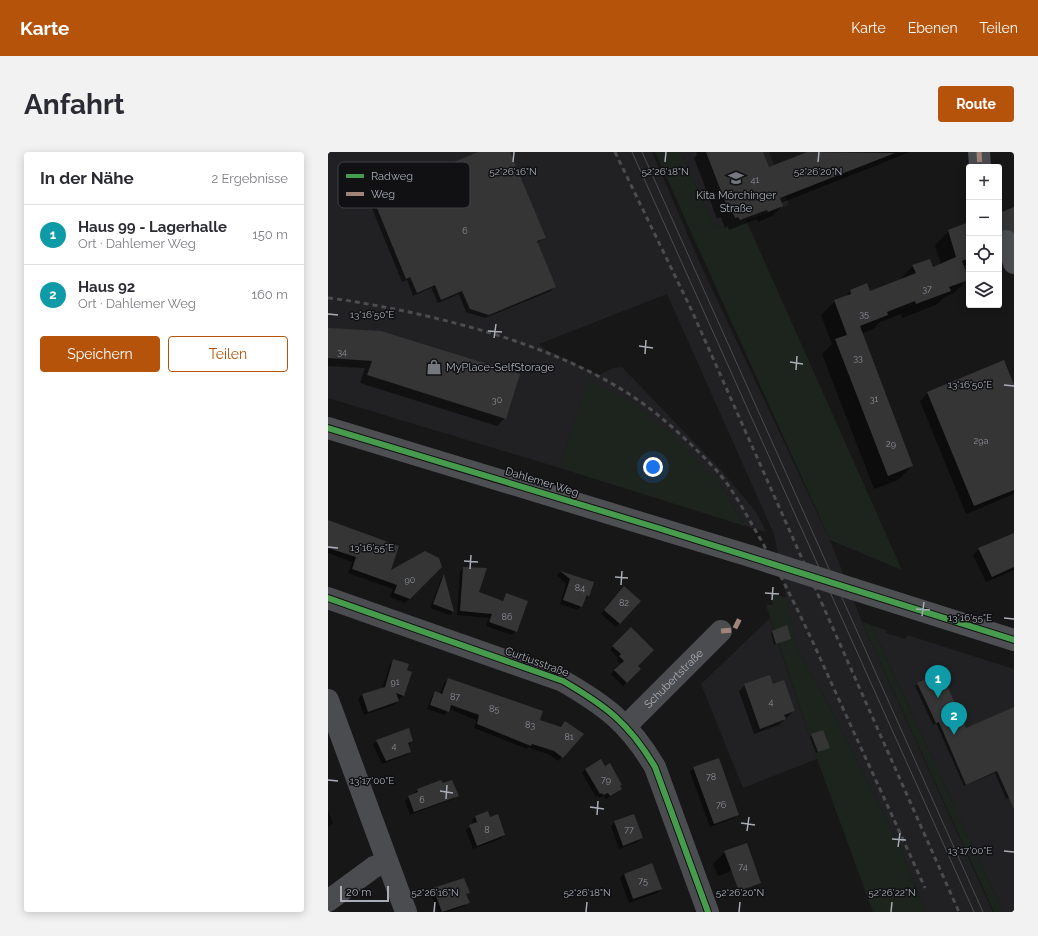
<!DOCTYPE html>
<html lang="de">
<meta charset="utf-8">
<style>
:root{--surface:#fff;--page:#f2f2f3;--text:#2b2b33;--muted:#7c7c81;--line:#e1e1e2;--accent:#b45309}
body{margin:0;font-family:Raleway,sans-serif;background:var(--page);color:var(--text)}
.controls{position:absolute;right:12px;top:12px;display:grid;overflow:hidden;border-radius:4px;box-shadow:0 2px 10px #0003}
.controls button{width:36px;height:36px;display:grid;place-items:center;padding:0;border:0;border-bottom:1px solid var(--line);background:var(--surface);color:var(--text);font:20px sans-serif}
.scale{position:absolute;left:12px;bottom:10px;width:49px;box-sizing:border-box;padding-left:4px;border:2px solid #a8adb7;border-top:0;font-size:11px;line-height:14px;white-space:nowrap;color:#a8adb7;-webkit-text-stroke:3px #111113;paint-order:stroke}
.you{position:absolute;left:325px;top:315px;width:14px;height:14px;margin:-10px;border:3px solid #fff;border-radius:50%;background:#1a73e8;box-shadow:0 0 0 6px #1a73e833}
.badge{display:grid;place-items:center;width:26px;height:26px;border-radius:50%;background:var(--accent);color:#fff;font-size:13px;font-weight:700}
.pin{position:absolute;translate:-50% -33px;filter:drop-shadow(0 1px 2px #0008)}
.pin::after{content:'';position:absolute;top:21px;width:14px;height:12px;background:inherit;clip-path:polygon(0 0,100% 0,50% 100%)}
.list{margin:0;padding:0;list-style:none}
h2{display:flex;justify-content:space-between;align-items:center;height:52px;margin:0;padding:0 16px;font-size:17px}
h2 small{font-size:13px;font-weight:400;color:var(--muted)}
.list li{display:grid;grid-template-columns:26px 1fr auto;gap:12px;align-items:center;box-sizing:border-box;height:60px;padding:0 16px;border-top:1px solid var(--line)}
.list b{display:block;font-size:15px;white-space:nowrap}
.list p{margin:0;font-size:13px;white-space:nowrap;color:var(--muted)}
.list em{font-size:13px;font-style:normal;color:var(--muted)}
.actions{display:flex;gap:8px;padding:12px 16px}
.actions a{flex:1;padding:9px 0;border:1px solid var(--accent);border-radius:4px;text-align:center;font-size:14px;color:var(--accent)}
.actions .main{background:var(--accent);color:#fff}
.icon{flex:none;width:22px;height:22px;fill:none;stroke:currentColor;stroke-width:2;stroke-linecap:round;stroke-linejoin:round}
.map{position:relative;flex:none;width:686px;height:760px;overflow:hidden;border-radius:4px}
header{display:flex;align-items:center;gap:24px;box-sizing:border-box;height:56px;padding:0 20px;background:var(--accent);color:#fff}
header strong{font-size:19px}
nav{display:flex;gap:22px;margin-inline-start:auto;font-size:14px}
.intro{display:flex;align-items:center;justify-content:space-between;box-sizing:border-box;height:96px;padding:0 24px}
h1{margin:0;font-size:28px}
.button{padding:10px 18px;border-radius:4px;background:var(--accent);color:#fff;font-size:14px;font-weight:700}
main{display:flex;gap:24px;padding:0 24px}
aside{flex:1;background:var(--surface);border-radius:4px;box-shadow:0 2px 10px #0003}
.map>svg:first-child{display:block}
</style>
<header>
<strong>Karte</strong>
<nav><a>Karte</a><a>Ebenen</a><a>Teilen</a></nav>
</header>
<div class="intro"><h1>Anfahrt</h1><a class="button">Route</a></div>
<main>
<aside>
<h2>In der Nähe<small>2 Ergebnisse</small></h2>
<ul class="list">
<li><span class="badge" style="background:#0f9aa8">1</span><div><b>Haus 99 - Lagerhalle</b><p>Ort · Dahlemer Weg</p></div><em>150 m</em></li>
<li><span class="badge" style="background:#0f9aa8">2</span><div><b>Haus 92</b><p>Ort · Dahlemer Weg</p></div><em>160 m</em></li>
</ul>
<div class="actions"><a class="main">Speichern</a><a>Teilen</a></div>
</aside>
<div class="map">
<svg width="686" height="760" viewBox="0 0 686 760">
<rect width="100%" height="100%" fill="#171717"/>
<path fill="#212123" d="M 0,0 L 324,0 L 371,109 L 502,388 L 534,470 L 665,760 L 597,760 L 573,697 L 505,561 L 468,495 L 446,382 L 339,142 L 211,192 L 217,197 L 271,223 L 285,216 L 294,215 L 393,318 L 428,360 L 438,380 L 417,374 L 394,335 L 261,228 L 232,316 L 0,246 Z
M 353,0 L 441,0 L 461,53 L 397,76 L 385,72 Z
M 442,466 L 489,607 L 415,636 L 373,532 Z
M 543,473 L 558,478 L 558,481 L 577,487 L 579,483 L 686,517 L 686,760 L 675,760 Z"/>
<path fill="#1d241e" d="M 327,0 L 353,0 L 385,72 L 397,76 L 418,68 L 574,418 L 502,388 Z
M 261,227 L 303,250 L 345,283 L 394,335 L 417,374 L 232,316 Z
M 442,441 L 459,446 L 468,495 L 505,561 L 573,697 L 597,760 L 545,760 L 489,607 L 438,453 L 445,453 Z
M 534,470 L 543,473 L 675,760 L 666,760 Z"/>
<path fill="#0007" d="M 153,0 L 181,0 L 217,86 L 208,91 L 226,135 L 223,139 L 157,166 L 138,160 L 131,142 L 110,151 L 103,136 L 85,144 L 79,128 L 74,130 L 41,49 L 44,45 Z
M 368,0 L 434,0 L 440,17 L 482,0 L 582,0 L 453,51 L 454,54 L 444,64 L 430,70 L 429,67 L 401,78 L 400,74 L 397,76 L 393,65 L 389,67 L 366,6 L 369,3 Z
M 686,56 L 686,94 L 671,93 L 671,62 Z
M 641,72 L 641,111 L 635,114 L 640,127 L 626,141 L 615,146 L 608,153 L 574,166 L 573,162 L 552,170 L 545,177 L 533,182 L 584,314 L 570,328 L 546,337 L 494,202 L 504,192 L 493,163 L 507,149 L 516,146 L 522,139 L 541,140 L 570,129 L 585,114 L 604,116 L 613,113 L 607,93 L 621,79 Z
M 0,177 L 177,266 L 169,274 L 32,231 L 37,216 L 0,214 Z
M 686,235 L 686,342 L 638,362 L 592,249 L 600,241 Z
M 0,368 L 61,420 L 113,415 L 77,451 L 62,445 L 65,437 L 20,421 L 24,410 L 0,401 Z
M 686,382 L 686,418 L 658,430 L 645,403 L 651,397 Z
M 135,416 L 149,441 L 173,450 L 178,443 L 188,479 L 184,483 L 158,474 L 161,466 L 129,463 L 132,420 Z
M 232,420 L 265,431 L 260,444 L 250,458 L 232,452 L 238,432 L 229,423 Z
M 115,424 L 125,459 L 122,463 L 102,456 L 113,427 Z
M 293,439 L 312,449 L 288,475 L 273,462 Z
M 303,476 L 309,514 L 312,517 L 295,534 L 283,522 L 293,513 L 289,508 L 290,506 L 282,498 Z
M 444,480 L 462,486 L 446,493 L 443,481 Z
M 66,508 L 75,543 L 71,547 L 69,547 L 70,549 L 66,553 L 36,563 L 30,547 L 34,543 L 54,537 L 62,512 Z
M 120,527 L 211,568 L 233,576 L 234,574 L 254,582 L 230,609 L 222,603 L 200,595 L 199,597 L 146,576 L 148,568 L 121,557 L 117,563 L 99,557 L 104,544 L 107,541 L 112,542 L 116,531 Z
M 590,532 L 638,577 L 686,556 L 686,643 L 678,647 L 667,621 L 636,634 L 608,571 L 605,573 L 587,534 Z
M 417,533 L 444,533 L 466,559 L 451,573 L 426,582 L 411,539 Z
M 484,583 L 500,596 L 488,601 L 482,585 Z
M 49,589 L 84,589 L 80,593 L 82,600 L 78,603 L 54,612 L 45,593 Z
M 366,616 L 410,663 L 406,666 L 382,675 L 362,620 Z
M 257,617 L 291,634 L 292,637 L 278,647 L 276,644 L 271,646 L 270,644 L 268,645 L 254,621 Z
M 90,638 L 129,643 L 125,647 L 82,663 L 77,649 Z
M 0,658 L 5,671 L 0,675 Z
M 148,664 L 176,683 L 172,687 L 145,697 L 138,678 L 145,673 L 144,668 Z
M 287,670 L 314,686 L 310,690 L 291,697 L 283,674 Z
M 397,700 L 411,716 L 390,724 L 385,712 Z
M 324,713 L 333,737 L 329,741 L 301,751 L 292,726 L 296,722 Z
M 106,737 L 141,740 L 138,743 L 140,750 L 137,754 L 119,760 L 110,760 L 102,740 Z"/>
<path fill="#353536" d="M 150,0 L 182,0 L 218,86 L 209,89 L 228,135 L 161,163 L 142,157 L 134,139 L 113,148 L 107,133 L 89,141 L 82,125 L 78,127 L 44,44 Z
M 378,0 L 435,0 L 441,15 L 479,0 L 567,1 L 452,46 L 455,54 L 440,60 L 439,58 L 412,68 L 410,65 L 407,66 L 403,56 L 400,57 Z
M 686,55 L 686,79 L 680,77 L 671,79 L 671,61 Z
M 641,70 L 641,106 L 634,109 L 641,128 L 621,135 L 623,139 L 588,152 L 587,149 L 559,160 L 560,163 L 532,174 L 585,314 L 560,324 L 507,187 L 519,183 L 506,148 L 523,142 L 522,138 L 539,131 L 542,139 L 588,121 L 584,113 L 602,107 L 605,115 L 628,105 L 620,78 Z
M 0,176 L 53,179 L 192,222 L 178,267 L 39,223 L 44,209 L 0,206 Z
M 676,208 L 686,233 L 686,338 L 646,354 L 599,240 Z
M 0,368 L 71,394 L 63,418 L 97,399 L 111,406 L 114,415 L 82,447 L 66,441 L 69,433 L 24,417 L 28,405 L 0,396 Z
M 686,381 L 686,415 L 664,425 L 650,396 Z
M 135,415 L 159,416 L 151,440 L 175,449 L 178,441 L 200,449 L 189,480 L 161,470 L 164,462 L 132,459 Z
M 232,419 L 266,430 L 261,445 L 259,443 L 254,455 L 235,448 L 242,427 Z
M 116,422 L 126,460 L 105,452 Z
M 296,434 L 313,449 L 292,472 L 276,458 Z
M 459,473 L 463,487 L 448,492 L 444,479 Z
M 303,475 L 326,498 L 310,514 L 313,517 L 299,531 L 286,518 L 296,509 L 291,504 L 293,502 L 284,494 Z
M 65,507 L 81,512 L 79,518 L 84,520 L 76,544 L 68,541 L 71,549 L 40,560 L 34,542 L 57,535 Z
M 613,520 L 638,576 L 686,555 L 686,657 L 669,619 L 638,633 L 611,570 L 608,571 L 589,531 Z
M 442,523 L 445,532 L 456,528 L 467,559 L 456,563 L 458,567 L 432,577 L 416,532 Z
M 120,526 L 215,559 L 212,568 L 233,575 L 237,569 L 256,582 L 235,606 L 226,599 L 204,592 L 203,594 L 149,572 L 151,563 L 123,553 L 121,560 L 102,553 L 107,539 L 114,542 Z
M 81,576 L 85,589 L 80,591 L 83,600 L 58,609 L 48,588 Z
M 495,578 L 502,596 L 490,600 L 483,582 Z
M 391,606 L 411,663 L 386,672 L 365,615 Z
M 273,607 L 277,614 L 282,611 L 294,633 L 292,634 L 294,637 L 282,644 L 280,641 L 275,643 L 274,641 L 272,642 L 257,617 Z
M 113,628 L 115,631 L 124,628 L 131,644 L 86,660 L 80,644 L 90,640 L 89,637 Z
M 160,659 L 162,665 L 170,662 L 177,683 L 149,694 L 141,673 L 149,670 L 147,664 Z
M 306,662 L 315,686 L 295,694 L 286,669 Z
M 419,691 L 433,731 L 411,739 L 396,699 Z
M 324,711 L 334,737 L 305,747 L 296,722 Z
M 136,726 L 142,741 L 138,742 L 142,751 L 114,760 L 105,736 Z"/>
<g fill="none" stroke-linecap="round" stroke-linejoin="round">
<path stroke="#343537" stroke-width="22" stroke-dasharray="22 11" stroke-linecap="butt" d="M 671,68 L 678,89"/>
<g stroke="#4b4c50" stroke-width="22">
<path d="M 651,0 L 652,15"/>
<path d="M 678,89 L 686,111"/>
<path d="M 0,446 L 235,529 C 278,554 301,571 327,615 L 380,760"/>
<path d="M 0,548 L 78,760"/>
<path id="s1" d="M 298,574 L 393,479"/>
<path d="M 0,749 L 46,715 L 59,710"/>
</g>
<path stroke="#4d4f52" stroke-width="22" d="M 0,276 L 422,404
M 525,437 L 686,488"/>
<path stroke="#4b4c4e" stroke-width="1" d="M 304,0 L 646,760
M 314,0 L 655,760"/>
<path stroke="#4b4c4e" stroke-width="3" stroke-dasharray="5 4" stroke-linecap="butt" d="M 287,0 L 364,159 L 631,760
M 0,146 C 26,149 51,154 76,159 C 152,175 239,201 304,244 C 332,262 366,294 389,319 C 404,336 415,357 426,376 C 449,415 469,456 488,497 C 524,577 561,656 597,736"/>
<path stroke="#4d4f52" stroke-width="22" d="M 422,404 L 525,437"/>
<path stroke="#a18479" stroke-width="5" stroke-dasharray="10 5" stroke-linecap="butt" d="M 651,0 L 652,15
M 393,479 L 406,478 L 412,466"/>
<g stroke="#111113" stroke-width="8">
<path id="cycleway" d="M 0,276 L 333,377 L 686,488
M 0,446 L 235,529 C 278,554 301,571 327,615 L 380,760"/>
</g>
<use href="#cycleway" stroke="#469c4c" stroke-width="6"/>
</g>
<path fill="none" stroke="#a8adb7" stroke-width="1.5" d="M 185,10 L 186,0M 337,10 L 338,0M 490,10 L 491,0M 0,162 L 10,163M 160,179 L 174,180M 166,186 L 168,172M 311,194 L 325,196M 317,202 L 318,188M 462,210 L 475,212M 468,218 L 469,204M 676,233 L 686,234M 0,395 L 10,396M 136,409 L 150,410M 142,417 L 143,403M 287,425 L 300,426M 293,433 L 294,419M 437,441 L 451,442M 444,448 L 445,435M 588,457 L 602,458M 594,464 L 596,450M 676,466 L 686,467M 0,628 L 10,629M 112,639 L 125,641M 118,647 L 119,633M 262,655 L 276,657M 269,663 L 270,649M 413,671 L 427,673M 419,679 L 421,665M 564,687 L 578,688M 570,695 L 572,681M 676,699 L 686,700M 106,760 L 107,750M 258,760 L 259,750M 411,760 L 412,750M 563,760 L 564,750"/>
<defs>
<g id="school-bare" transform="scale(1.2)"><path d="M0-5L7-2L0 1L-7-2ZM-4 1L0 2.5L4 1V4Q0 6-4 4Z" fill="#75787f" stroke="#111113" stroke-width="2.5" paint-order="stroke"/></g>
<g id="shop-bare" transform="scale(1.2)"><path d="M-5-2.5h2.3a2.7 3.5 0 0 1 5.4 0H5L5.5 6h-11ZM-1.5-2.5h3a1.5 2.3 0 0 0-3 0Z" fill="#75787f" stroke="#111113" stroke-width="2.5" paint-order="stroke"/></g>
</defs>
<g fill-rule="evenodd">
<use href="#school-bare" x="408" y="26"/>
<use href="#shop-bare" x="106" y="215"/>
</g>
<g text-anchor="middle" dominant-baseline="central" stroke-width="3" stroke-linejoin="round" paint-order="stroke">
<g font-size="9" fill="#8b8f97">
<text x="427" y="28">41</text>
<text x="137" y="79">6</text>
<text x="599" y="137">37</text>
<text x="536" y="162">35</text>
<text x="14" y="200">34</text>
<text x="530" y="206">33</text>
<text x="546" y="247">31</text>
<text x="169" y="248">30</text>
<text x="653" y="289">29a</text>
<text x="563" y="292">29</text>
<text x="82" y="428">90</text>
<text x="252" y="436">84</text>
<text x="296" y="451">82</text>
<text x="179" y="465">86</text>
<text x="67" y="530">91</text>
<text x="127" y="545">87</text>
<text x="443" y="550">4</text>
<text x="166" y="557">85</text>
<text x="202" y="573">83</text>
<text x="241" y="585">81</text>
<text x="66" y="594">4</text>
<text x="383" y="625">78</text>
<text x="278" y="628">79</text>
<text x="94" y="648">6</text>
<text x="393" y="653">76</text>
<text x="159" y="678">8</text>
<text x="301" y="678">77</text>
<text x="415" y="715">74</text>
<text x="315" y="729">75</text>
</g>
<g font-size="11" fill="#a8adb7" stroke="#111113">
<text x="408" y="43">Kita Mörchinger<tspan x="408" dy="13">Straße</tspan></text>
<text x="118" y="215" text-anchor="start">MyPlace-SelfStorage</text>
</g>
<g font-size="11" fill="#a8adb7" stroke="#111113">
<text transform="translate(214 330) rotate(17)">Dahlemer Weg</text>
<text transform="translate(209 510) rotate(20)">Curtiusstraße</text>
<text stroke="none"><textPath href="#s1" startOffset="67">Schubertstraße</textPath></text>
</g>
</g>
<rect x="10" y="10" width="132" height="46" rx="6" fill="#111113" stroke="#3e4044" stroke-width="1"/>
<rect x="18" y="22" width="18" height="4" fill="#469c4c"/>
<rect x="18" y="40" width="18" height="4" fill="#a18479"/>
<g font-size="11" fill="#a8adb7">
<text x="43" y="28">Radweg</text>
<text x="43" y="46">Weg</text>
</g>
<g font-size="10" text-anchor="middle" fill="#a8adb7" stroke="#111113" stroke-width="3" stroke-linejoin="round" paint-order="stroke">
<text x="185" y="23">52°26'16"N</text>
<text x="337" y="23">52°26'18"N</text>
<text x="490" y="23">52°26'20"N</text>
<text x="44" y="166">13°16'50"E</text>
<text x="642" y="236">13°16'50"E</text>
<text x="44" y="399">13°16'55"E</text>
<text x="642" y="469">13°16'55"E</text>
<text x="44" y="632">13°17'00"E</text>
<text x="642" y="702">13°17'00"E</text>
<text x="107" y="744">52°26'16"N</text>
<text x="259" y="744">52°26'18"N</text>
<text x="412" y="744">52°26'20"N</text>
<text x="564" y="744">52°26'22"N</text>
</g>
</svg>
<div class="controls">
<button>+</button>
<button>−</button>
<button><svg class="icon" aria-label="locate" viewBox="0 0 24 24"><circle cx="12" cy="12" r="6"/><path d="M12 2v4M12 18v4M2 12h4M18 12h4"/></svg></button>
<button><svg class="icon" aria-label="layers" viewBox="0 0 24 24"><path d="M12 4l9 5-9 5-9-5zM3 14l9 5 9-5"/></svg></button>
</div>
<div class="scale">20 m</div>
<div class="you"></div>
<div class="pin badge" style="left:610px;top:546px;background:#0f9aa8">1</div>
<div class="pin badge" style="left:626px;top:583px;background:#0f9aa8">2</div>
</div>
</main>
